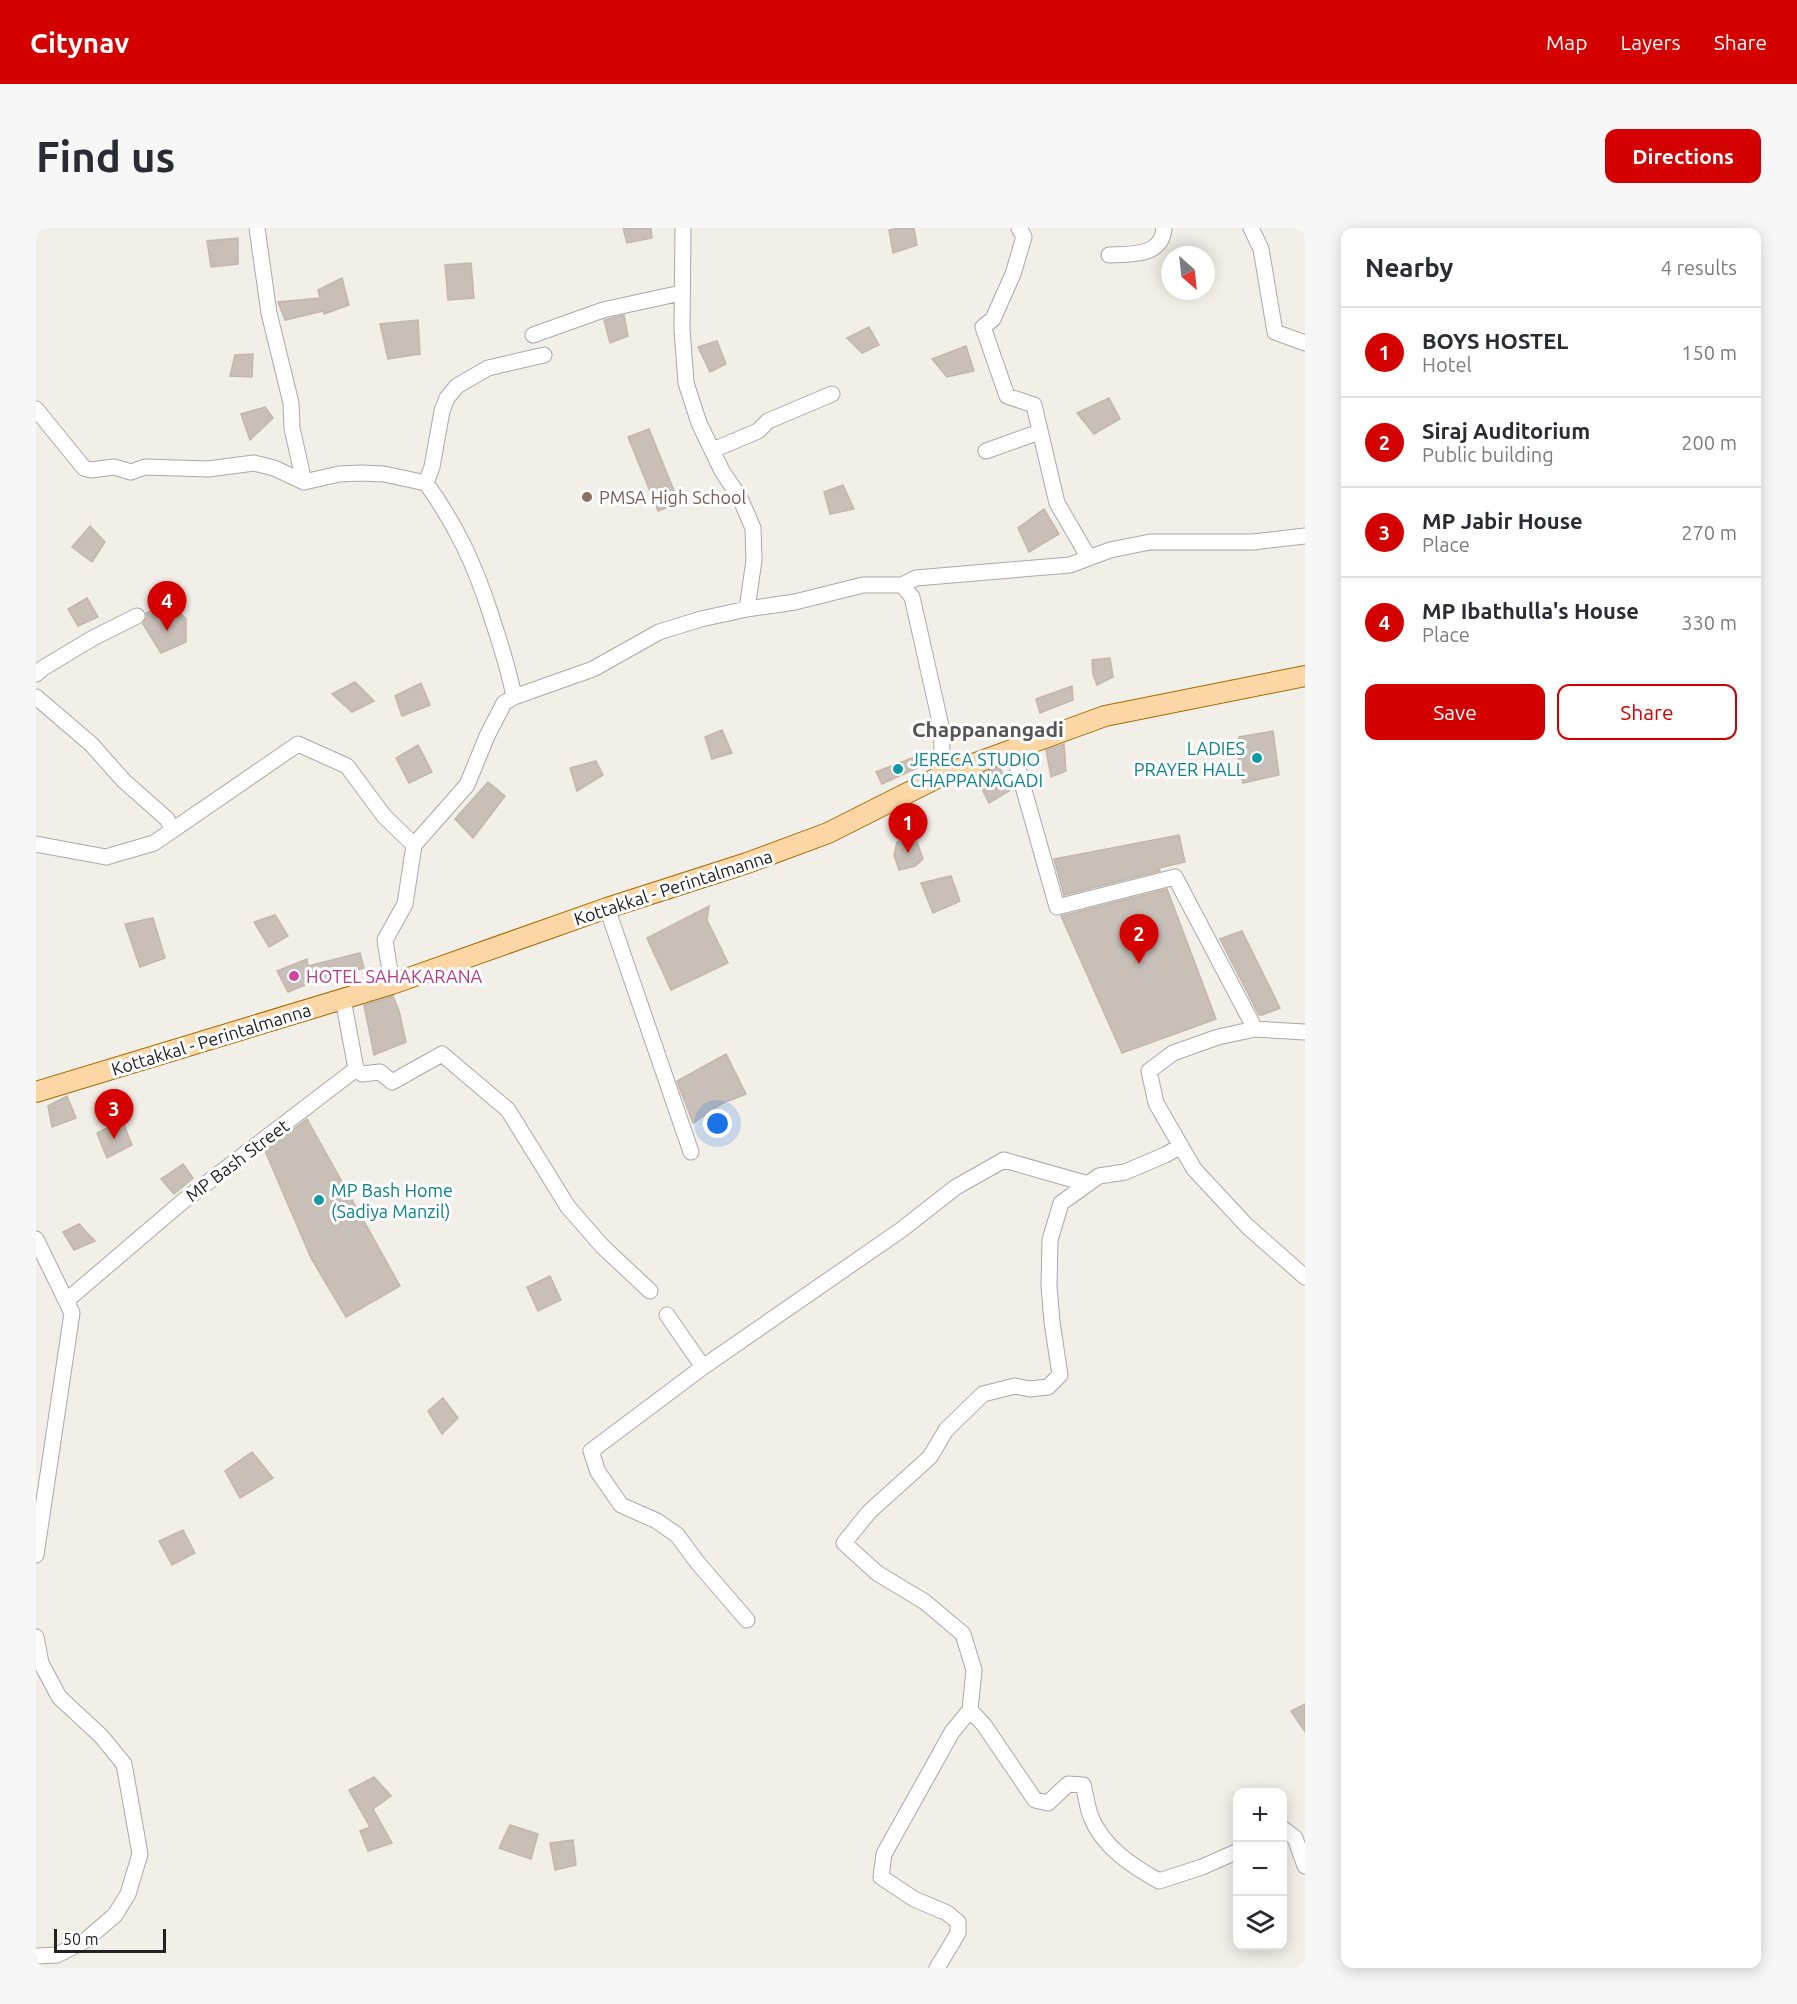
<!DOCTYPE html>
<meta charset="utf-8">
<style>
:root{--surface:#fff;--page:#f7f7f7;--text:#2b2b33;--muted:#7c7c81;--line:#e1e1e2;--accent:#d40000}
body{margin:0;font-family:Ubuntu,sans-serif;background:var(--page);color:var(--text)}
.controls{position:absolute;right:18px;bottom:18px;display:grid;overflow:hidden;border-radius:12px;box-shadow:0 3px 15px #0003}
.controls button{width:54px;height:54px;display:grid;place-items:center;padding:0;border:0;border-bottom:2px solid var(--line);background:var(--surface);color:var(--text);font:30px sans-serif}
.compass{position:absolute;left:1125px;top:18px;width:54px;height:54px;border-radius:50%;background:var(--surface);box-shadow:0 3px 15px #0003;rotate:153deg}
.scale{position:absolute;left:18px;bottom:15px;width:112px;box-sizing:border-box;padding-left:6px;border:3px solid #222;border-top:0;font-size:16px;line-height:21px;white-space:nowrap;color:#222;-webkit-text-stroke:4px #fff;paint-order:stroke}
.you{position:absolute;left:682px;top:896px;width:21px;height:21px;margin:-15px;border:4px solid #fff;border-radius:50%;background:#1a73e8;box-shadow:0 0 0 9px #1a73e833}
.badge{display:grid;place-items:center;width:39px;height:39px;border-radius:50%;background:var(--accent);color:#fff;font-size:20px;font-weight:700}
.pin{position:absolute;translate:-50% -50px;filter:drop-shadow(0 2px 3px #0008)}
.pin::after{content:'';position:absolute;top:32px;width:21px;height:18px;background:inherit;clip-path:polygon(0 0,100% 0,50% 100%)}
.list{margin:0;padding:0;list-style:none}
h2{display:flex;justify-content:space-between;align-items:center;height:78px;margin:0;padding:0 24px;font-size:26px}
h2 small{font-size:20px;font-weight:400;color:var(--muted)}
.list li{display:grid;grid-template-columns:39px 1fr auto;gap:18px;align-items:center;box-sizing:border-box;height:90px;padding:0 24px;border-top:2px solid var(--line)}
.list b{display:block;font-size:22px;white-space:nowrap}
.list p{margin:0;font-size:20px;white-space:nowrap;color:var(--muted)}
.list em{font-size:20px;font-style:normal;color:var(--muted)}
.actions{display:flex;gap:12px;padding:18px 24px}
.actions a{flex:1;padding:14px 0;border:2px solid var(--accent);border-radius:12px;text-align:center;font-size:21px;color:var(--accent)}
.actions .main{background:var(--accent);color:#fff}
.icon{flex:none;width:33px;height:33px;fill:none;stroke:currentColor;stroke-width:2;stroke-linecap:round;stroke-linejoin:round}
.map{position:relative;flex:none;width:1269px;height:1740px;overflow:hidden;border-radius:12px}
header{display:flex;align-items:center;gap:36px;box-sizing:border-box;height:84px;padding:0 30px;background:var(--accent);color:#fff}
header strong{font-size:28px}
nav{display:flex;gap:33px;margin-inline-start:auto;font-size:21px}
.intro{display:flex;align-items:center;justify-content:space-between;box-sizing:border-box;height:144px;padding:0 36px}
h1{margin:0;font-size:42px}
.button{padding:15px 27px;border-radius:12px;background:var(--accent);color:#fff;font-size:21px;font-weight:700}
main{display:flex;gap:36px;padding:0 36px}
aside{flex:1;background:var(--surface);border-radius:12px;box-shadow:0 3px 15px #0003}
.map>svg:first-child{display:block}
</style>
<header>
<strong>Citynav</strong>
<nav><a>Map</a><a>Layers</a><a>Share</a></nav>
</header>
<div class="intro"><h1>Find us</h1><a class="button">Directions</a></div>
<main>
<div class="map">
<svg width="1269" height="1740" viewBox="0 0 1269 1740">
<rect width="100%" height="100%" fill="#f2efe9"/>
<path fill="#c7bfb8" stroke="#c4b6ab" stroke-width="1.5" d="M 587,0 L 615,0 L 616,10 L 591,15 Z
M 863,0 L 878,0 L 881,17 L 857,25 L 853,2 Z
M 202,10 L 202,36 L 175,39 L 171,13 Z
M 435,35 L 438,70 L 412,72 L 409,37 Z
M 306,50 L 313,77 L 288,86 L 287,83 L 249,92 L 242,74 L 284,70 L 282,62 Z
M 588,87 L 592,108 L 574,115 L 568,92 Z
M 382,92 L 384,126 L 352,131 L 344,96 Z
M 833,99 L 843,117 L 826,125 L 811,110 Z
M 681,113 L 690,136 L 674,144 L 662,119 Z
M 930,118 L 938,143 L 911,149 L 896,131 Z
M 217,126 L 216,149 L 194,148 L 199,127 Z
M 1073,170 L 1084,191 L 1058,206 L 1041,185 Z
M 229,179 L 237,190 L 214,212 L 205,186 Z
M 613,201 L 643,275 L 622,283 L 592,209 Z
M 807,257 L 818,281 L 794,286 L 788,264 Z
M 1008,281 L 1023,306 L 993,324 L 982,300 Z
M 54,298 L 69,314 L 56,334 L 36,319 Z
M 51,370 L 62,389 L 42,398 L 32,381 Z
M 136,376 L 150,391 L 150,414 L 125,425 L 107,396 L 111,389 L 110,385 Z
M 1074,430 L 1077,449 L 1061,457 L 1057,446 L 1056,432 Z
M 319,454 L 338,473 L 316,484 L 296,466 Z
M 385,455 L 394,477 L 366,488 L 359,468 Z
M 1036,458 L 1037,472 L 1004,485 L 1000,471 Z
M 686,502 L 696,525 L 676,531 L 669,509 Z
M 1237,503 L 1243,547 L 1207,555 L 1203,537 L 1202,524 L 1203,509 Z
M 1028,516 L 1030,543 L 1015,549 L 1010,522 Z
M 382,517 L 396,544 L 373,555 L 360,530 Z
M 881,528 L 883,539 L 846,556 L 840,544 Z
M 560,533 L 567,547 L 541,563 L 534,540 Z
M 964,539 L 973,563 L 953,575 L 946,561 L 942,547 Z
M 452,554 L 469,568 L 437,610 L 419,591 Z
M 1143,607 L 1149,634 L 1123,640 L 1124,643 L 1028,667 L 1018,631 Z
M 879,608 L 887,631 L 879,638 L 863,642 L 858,627 L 861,614 Z
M 915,648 L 924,673 L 897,685 L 885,655 Z
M 1131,661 L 1180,791 L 1086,825 L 1025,688 Z
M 673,678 L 671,692 L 692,735 L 635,762 L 611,710 Z
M 239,687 L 252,708 L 233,719 L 218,694 Z
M 117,690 L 129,730 L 104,739 L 89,696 Z
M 1206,703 L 1244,780 L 1226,787 L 1223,787 L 1184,711 Z
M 324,725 L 328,740 L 287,752 L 279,753 L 252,764 L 241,743 L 271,731 L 272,738 Z
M 357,768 L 363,783 L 370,814 L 338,827 L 328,777 Z
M 690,826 L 710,866 L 687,875 L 657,895 L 641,853 Z
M 31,868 L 40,890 L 16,899 L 12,878 Z
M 271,891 L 364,1058 L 310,1089 L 275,1030 L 229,923 Z
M 86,892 L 96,917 L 71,930 L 61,905 Z
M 147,936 L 157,950 L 138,966 L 125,951 Z
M 43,996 L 59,1013 L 38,1022 L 27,1004 Z
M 514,1048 L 525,1072 L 502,1083 L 491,1059 Z
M 407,1170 L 422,1190 L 406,1206 L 392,1183 Z
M 216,1224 L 237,1250 L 204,1270 L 189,1243 Z
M 147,1302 L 159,1325 L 136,1337 L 123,1313 Z
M 1269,1476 L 1269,1504 L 1255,1483 Z
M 338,1549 L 355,1568 L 337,1581 L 356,1615 L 332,1623 L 324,1603 L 334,1599 L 313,1562 Z
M 474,1597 L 502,1606 L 495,1631 L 463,1620 Z
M 537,1612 L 540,1637 L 519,1642 L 514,1615 Z"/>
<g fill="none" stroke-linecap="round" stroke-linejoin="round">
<g stroke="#a9a9a9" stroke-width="17">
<path id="minor" d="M 221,0 L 233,85 L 255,175 L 256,200 L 268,254
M 647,0 L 646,101 L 650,155 L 663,195 L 686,243 L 704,270 L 717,300 L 718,332 L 711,381
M 983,0 L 988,9 L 977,46 L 957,91 L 947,99 L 971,168 L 998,177 L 1021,275 L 1053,330
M 1215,0 L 1225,21 L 1239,104 L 1269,115
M 1073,27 C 1095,26 1126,29 1128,0
M 497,107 L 567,82 L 645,65
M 0,181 L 48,240 L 55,242 L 78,239 L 95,244 L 109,239 L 172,241 L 218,235 L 238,240 L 268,254 L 303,246 L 325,245 L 348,246 L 390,255 C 420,297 438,335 454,384 C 463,413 473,440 478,469
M 677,222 L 722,203 L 732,193 L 796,166
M 950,223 L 1003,204
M 390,255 L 396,239 L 406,183 L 411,170 L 421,158 L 452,140 L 508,127
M 866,357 L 876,369 L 905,498 L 907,547
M 0,446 L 7,440 L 57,410 L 101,388
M 0,469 L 55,516 L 88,553 L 131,591 L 137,602
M 977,523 L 1021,679 L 1139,649 L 1219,801 L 1269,804
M 0,616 L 70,629 L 118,615 L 262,516 L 311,538 L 348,588 L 378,617
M 571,680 L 655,924
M 356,756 L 349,712 L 369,676 L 378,617 L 431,557 L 451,508 L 468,475 L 478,469 L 557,441 L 623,404 L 665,391 L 711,381 L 759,374 L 827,357 L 866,357 L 880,350 L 1034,337 L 1074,322 L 1114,314 L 1217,314 L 1269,308
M 1219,801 L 1182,809 L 1137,825 L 1113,843 L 1120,875 L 1158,941 L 1211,998 L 1269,1049
M 320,841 L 326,846 L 344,844 L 356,854 L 406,826 L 472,882 L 532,979 L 567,1019 L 614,1063
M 0,1011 L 36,1085 L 0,1327
M 30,1073 L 146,974 L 320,841 L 307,771
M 631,1087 L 667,1139
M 711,1392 L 661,1334 L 641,1307 L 621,1293 L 585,1277 L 562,1244 L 555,1223 L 667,1139 L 865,1002 L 920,959 L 968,932 L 1052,956
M 0,1409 L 5,1435 L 23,1469 L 65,1508 L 88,1536 L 104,1626 L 92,1666 L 79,1687 L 50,1712 L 21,1727 L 0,1728
M 934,1482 L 948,1497 L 999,1572 L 1012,1575 L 1032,1556 L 1047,1557 C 1050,1567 1051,1579 1055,1589 C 1067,1619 1096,1638 1123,1653 L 1166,1639 L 1202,1623
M 1246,1600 L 1259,1610 L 1269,1638
M 901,1740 L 922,1705 L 922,1694 L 911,1685 L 878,1671 L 845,1649 L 848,1626 L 916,1504 L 934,1482 L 938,1442 L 927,1406 L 889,1374 L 841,1345 L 808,1315 L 833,1284 L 894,1229 L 910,1202 L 947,1166 L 979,1158 L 994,1161 L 1012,1159 L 1024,1147 L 1016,1094 L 1013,1058 L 1014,1012 L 1025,975 L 1063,948 L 1089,944 L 1129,927 L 1145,918"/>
</g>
<g stroke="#a06b00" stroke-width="22">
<path id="major" d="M 0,864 L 356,756 L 571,680 L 711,635 L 792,605 L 907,547 L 1069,488 L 1269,448"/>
</g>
<use href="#minor" stroke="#fff" stroke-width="15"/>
<use href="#major" stroke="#fcd6a4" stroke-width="20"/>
</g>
<circle fill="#8d6e63" stroke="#fff" stroke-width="2" cx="551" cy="269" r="6"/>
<g fill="#0f9aa8" stroke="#fff" stroke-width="2">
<circle cx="1221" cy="530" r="6"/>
<circle cx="862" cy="541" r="6"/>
<circle cx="283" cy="972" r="6"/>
</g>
<circle fill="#d1479c" stroke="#fff" stroke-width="2" cx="258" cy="748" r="6"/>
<g text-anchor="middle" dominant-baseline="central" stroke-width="6" stroke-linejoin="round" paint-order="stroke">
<g font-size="18" fill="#785e54" stroke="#fff" text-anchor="start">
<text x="563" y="269">PMSA High School</text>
</g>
<g font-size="18" fill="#0d838f" stroke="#fff" text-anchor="start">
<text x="1209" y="520" text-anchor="end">LADIES<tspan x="1209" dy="21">PRAYER HALL</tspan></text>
<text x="874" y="531">JERECA STUDIO<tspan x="874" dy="21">CHAPPANAGADI</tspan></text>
<text x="295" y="962">MP Bash Home<tspan x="295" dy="21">(Sadiya Manzil)</tspan></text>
</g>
<g font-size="18" fill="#222" stroke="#fff">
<text transform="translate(637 659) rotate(-18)">Kottakkal - Perintalmanna</text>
<text transform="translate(175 811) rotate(-17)">Kottakkal - Perintalmanna</text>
<text transform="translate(201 932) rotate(-37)">MP Bash Street</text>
</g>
<g font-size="18" fill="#b23c85" stroke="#fff" text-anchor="start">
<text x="270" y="748">HOTEL SAHAKARANA</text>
</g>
<g font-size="21" font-weight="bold" fill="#555" stroke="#fff">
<text x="952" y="501">Chappanangadi</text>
</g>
</g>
</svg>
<div class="controls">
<button>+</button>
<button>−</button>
<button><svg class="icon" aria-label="layers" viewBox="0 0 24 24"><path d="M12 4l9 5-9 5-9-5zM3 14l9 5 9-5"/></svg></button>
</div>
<svg class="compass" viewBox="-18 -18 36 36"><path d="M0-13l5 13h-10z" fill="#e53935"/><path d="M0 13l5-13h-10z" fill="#7c7c81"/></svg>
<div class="scale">50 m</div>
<div class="you"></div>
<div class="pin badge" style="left:872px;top:625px">1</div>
<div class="pin badge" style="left:1103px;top:736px">2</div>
<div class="pin badge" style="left:78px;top:911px">3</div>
<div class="pin badge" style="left:131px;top:403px">4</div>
</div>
<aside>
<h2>Nearby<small>4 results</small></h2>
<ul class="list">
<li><span class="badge">1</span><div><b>BOYS HOSTEL</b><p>Hotel</p></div><em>150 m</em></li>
<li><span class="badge">2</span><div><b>Siraj Auditorium</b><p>Public building</p></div><em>200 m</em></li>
<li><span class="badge">3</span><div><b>MP Jabir House</b><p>Place</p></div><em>270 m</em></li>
<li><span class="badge">4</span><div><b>MP Ibathulla's House</b><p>Place</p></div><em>330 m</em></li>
</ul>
<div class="actions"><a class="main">Save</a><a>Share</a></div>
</aside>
</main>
